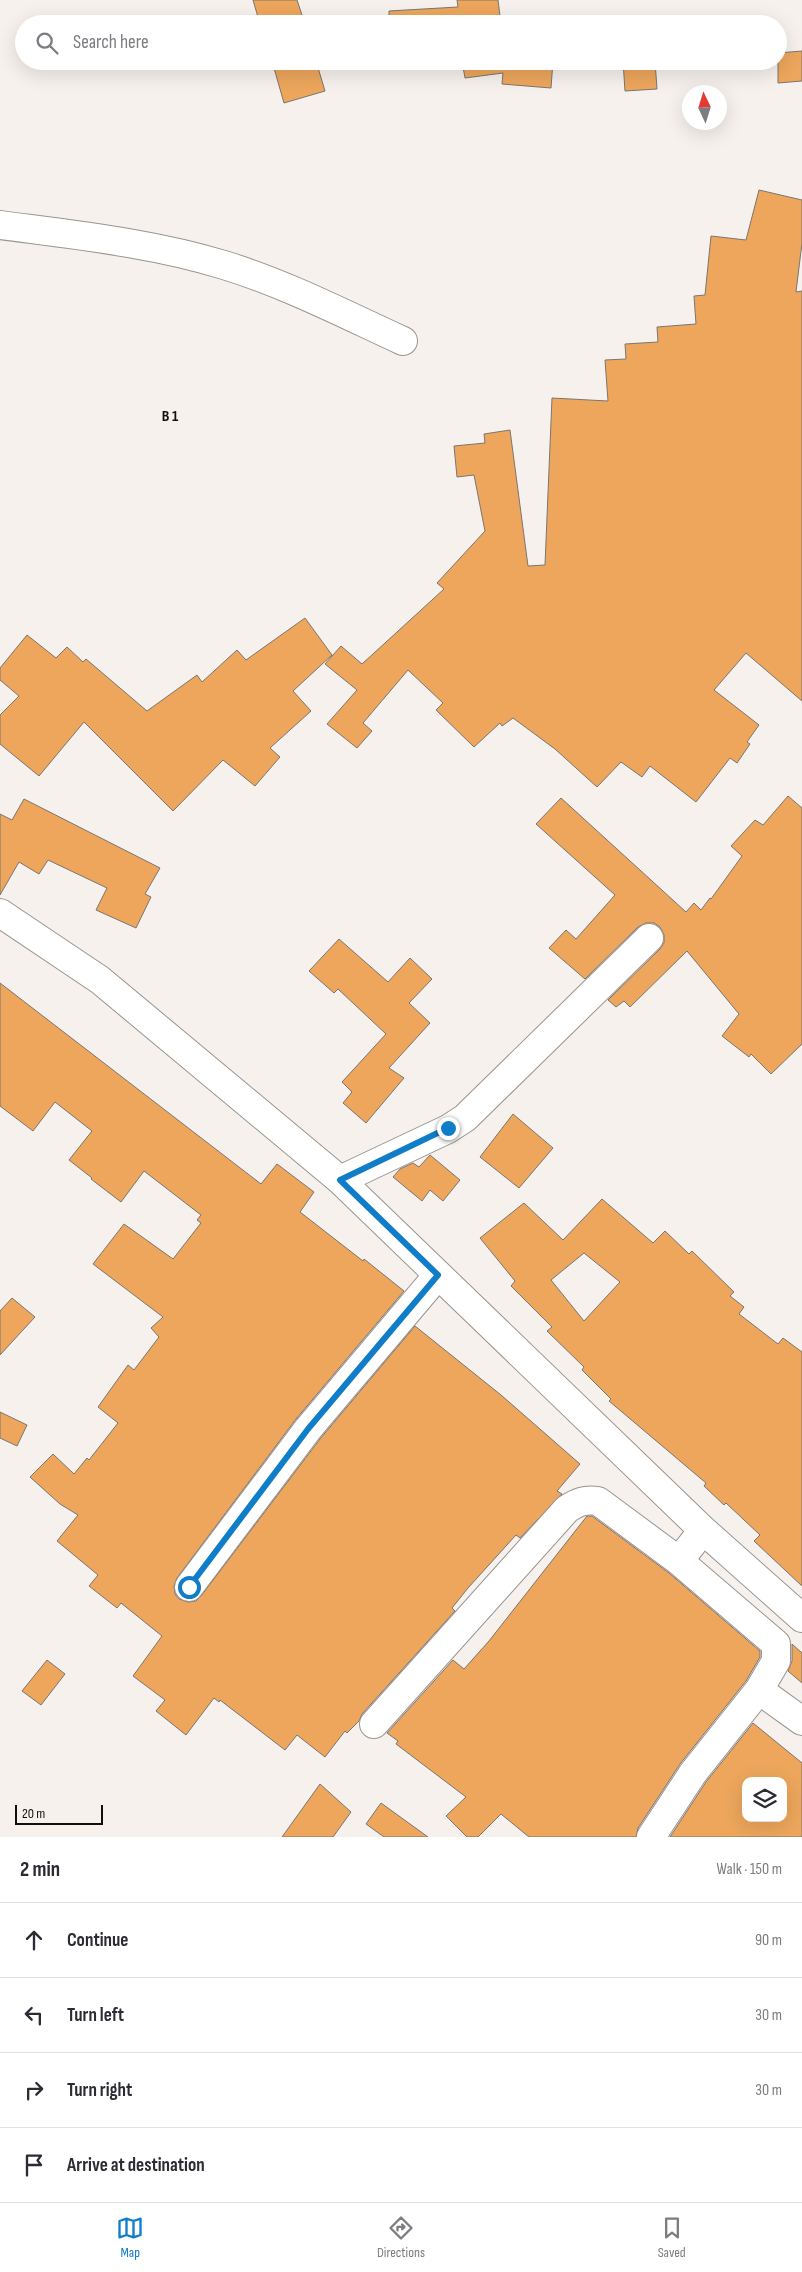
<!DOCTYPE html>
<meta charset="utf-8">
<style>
:root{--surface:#fff;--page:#f2f2f3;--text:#2b2b33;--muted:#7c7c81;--line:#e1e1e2;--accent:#0f7dc7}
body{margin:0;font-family:"Sofia Sans Condensed",sans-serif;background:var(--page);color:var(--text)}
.controls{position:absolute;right:15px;bottom:15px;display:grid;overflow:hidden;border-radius:10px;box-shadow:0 5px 20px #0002}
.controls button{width:45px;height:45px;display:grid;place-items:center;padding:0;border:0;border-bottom:1px solid var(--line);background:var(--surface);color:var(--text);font:25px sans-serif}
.compass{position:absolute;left:682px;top:85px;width:45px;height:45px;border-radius:50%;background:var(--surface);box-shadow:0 5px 20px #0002;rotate:356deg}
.scale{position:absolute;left:15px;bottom:12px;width:88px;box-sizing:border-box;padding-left:5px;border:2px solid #110f0e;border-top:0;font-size:14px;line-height:18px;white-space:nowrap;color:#110f0e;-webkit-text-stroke:4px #f7f1ed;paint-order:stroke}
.stop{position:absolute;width:15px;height:15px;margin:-11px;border:4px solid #0f7dc7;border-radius:50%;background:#fff}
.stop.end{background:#0f7dc7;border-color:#fff;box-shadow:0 1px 5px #0008}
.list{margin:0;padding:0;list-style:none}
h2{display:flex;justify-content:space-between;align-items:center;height:65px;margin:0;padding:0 20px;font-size:21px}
h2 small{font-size:16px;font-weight:400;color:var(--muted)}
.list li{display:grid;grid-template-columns:32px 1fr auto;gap:15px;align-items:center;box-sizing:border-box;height:75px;padding:0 20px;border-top:1px solid var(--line)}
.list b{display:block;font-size:19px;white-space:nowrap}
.list em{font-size:16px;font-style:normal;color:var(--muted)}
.icon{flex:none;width:28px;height:28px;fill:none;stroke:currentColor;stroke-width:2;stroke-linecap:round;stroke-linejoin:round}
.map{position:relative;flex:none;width:802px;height:1837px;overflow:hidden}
.search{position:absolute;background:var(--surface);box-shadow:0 5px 20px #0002;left:15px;right:15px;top:15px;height:55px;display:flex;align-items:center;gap:12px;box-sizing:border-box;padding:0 18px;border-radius:28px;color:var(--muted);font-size:19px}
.sheet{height:365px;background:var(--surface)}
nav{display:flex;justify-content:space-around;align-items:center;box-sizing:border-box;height:70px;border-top:1px solid var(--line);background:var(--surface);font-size:14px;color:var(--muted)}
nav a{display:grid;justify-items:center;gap:2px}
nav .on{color:var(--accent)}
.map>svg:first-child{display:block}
</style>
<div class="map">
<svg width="802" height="1837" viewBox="0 0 802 1837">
<rect width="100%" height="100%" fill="#f7f1ed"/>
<path fill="#eda65c" stroke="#7a7571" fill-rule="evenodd" d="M 253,0 L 297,0 L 305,24 L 260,24 Z
M 457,0 L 498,0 L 501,24 L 389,24 L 389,11 L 458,7 Z
M 802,51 L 802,81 L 778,83 L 778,53 Z
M 272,61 L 316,61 L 325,91 L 284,103 Z
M 462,61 L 553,61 L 551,88 L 502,84 L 503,73 L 465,78 Z
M 623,61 L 655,61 L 657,89 L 625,91 Z
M 759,190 L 802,200 L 802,243 L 796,292 L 802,291 L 802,701 L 746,653 L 714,690 L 759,725 L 747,742 L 750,744 L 737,763 L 730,758 L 696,802 L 650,766 L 642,777 L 621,762 L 597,787 L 555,749 L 513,718 L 502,726 L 500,723 L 474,747 L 436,710 L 443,703 L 408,670 L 363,723 L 372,731 L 357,748 L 327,724 L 357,690 L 325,664 L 341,646 L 362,664 L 444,589 L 437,583 L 485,531 L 474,475 L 457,477 L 454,446 L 485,443 L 484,434 L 510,430 L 528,566 L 545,565 L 552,398 L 608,401 L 605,360 L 626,359 L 625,344 L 658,342 L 657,327 L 696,324 L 694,296 L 705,295 L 711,236 L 746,240 Z
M 305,618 L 332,655 L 293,691 L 311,711 L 270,748 L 280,757 L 255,786 L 223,760 L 173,811 L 84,722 L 39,776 L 0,744 L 0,715 L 19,696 L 0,680 L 0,668 L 27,635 L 56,658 L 67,647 L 83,662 L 86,659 L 147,711 L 197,675 L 202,682 L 237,650 L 246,660 Z
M 788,796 L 802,808 L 802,1044 L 771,1074 L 751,1054 L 749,1057 L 722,1036 L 739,1014 L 687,951 L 630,1007 L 624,1001 L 616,1007 L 608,1000 L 660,949 L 664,943 L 664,935 L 660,927 L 654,923 L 646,923 L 638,927 L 585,979 L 549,948 L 566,930 L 576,939 L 615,895 L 536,824 L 561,798 L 686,912 L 694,903 L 701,910 L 710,898 L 711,899 L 742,856 L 731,846 L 755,820 L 763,825 Z
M 24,799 L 160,868 L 145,894 L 151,897 L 136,928 L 96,910 L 107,888 L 48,860 L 39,874 L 19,862 L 0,895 L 0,814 L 12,820 Z
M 339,939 L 388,982 L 410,958 L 432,979 L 409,1003 L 430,1023 L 389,1068 L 404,1078 L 366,1123 L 343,1103 L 352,1092 L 342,1082 L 386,1034 L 338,989 L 334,993 L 309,971 Z
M 0,983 L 261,1184 L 277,1164 L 314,1192 L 300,1212 L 363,1261 L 364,1259 L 404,1291 L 296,1419 L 177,1578 L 174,1586 L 175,1594 L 179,1599 L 188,1602 L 196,1601 L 201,1596 L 320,1439 L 415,1326 L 501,1395 L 580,1464 L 557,1491 L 562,1494 L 520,1538 L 516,1535 L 468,1588 L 452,1608 L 455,1611 L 362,1714 L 359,1721 L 347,1733 L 345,1731 L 325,1757 L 297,1735 L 285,1750 L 220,1700 L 219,1702 L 214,1698 L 186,1735 L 156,1711 L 165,1700 L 133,1676 L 162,1636 L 121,1603 L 117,1608 L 89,1586 L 98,1575 L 57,1541 L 78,1515 L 60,1504 L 30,1477 L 53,1454 L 74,1474 L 87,1458 L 89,1460 L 118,1423 L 98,1407 L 128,1365 L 134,1370 L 159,1337 L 151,1328 L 163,1317 L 93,1264 L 124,1224 L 173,1259 L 201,1223 L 197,1220 L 201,1215 L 144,1171 L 121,1202 L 91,1179 L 92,1178 L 69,1160 L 92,1131 L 55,1102 L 33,1131 L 0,1106 Z
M 513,1114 L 553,1148 L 519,1188 L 480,1157 Z
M 430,1155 L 460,1180 L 443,1201 L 430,1190 L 422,1201 L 393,1177 L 400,1169 L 413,1163 L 419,1167 Z
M 602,1199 L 653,1243 L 665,1231 L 689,1254 L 692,1251 L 734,1292 L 730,1296 L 744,1307 L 739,1314 L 778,1344 L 783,1338 L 802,1352 L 802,1586 L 754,1541 L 760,1535 L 726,1503 L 724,1505 L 704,1486 L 706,1483 L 609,1401 L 611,1399 L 582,1370 L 584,1367 L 547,1331 L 552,1327 L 511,1286 L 515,1281 L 480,1238 L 524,1203 L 563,1240 ZM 584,1253 L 620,1282 L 584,1321 L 551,1280 Z
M 12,1298 L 35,1317 L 0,1355 L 0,1311 Z
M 0,1412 L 27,1425 L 17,1446 L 0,1438 Z
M 587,1516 L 592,1516 L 669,1573 L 760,1651 L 760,1657 L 746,1681 L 680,1764 L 638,1828 L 636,1837 L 529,1837 L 501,1814 L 478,1837 L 467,1837 L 446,1816 L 466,1797 L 396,1744 L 398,1741 L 387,1733 L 453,1660 L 464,1669 L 489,1641 Z
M 792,1644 L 802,1653 L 802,1683 L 788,1671 L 792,1661 Z
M 47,1660 L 65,1674 L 41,1705 L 22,1691 Z
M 753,1723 L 802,1763 L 802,1837 L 670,1837 L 706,1782 ZM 746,1781 L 783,1781 L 783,1818 L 746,1818 Z
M 320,1784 L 351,1812 L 333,1837 L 282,1837 Z
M 381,1803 L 428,1837 L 384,1837 L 366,1824 Z"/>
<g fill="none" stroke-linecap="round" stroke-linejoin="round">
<g stroke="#99948f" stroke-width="30">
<path id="minor" d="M 0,225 C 75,235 152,243 224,265 C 286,284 344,314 403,341
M 0,913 L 100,980 L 340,1180 L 703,1530 L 802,1618
M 340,1180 L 448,1129 L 465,1118 L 649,938
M 189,1587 L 308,1429 L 438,1275
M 759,1690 L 802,1721
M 374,1724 L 567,1509 C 578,1502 585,1499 598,1501 L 679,1561 L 703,1530
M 651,1837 L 693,1773 L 759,1690 L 776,1661 L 776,1644 L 679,1561"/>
</g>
<use href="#minor" stroke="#fff" stroke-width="28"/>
</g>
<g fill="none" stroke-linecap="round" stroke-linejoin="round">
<path stroke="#0f7dc7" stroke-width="6" d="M 189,1587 L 308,1429 L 438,1275 L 340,1180 L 448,1128"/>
</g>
<g text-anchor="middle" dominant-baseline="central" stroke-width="4" stroke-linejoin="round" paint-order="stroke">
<g font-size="16" font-weight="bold" fill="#110f0e" stroke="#f7f1ed">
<text x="170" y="416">B 1</text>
</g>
</g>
</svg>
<div class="controls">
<button><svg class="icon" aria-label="layers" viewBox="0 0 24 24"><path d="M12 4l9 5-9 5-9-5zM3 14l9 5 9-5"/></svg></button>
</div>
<svg class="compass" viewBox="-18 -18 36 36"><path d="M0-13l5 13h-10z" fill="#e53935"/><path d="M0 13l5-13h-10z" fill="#7c7c81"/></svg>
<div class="scale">20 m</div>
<div class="stop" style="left:189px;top:1587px"></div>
<div class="stop end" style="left:448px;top:1128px"></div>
<div class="search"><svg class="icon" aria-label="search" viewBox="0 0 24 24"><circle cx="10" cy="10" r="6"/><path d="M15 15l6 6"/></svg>Search here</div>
</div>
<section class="sheet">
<h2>2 min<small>Walk · 150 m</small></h2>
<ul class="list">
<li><svg class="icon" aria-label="ahead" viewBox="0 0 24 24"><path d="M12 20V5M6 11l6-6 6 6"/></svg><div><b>Continue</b></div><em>90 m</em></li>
<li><svg class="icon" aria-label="left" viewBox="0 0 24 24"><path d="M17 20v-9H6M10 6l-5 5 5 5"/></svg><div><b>Turn left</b></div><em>30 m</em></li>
<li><svg class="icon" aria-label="right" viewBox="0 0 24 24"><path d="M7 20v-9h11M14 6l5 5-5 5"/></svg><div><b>Turn right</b></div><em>30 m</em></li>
<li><svg class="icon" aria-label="arrive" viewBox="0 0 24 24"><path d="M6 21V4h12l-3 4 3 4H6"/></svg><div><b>Arrive at destination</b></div></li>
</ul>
</section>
<nav>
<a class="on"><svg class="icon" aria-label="map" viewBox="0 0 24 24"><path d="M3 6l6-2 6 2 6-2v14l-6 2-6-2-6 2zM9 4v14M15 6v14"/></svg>Map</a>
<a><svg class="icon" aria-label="directions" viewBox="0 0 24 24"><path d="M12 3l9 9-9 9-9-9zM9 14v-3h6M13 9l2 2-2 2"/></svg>Directions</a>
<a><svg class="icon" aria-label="saved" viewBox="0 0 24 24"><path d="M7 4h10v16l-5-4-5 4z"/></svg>Saved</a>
</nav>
